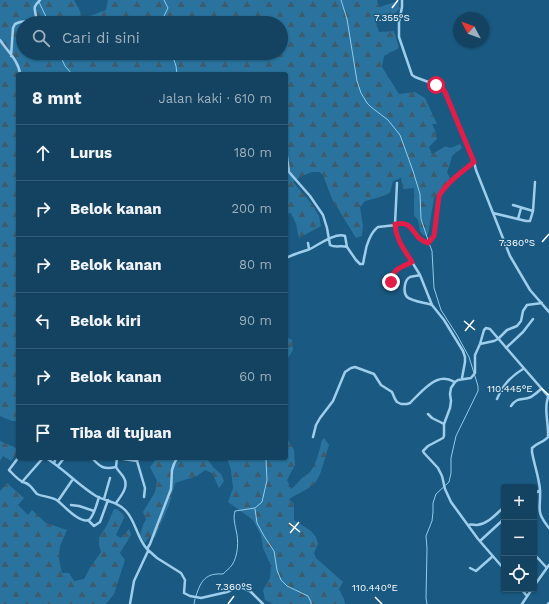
<!DOCTYPE html>
<html lang="id">
<meta charset="utf-8">
<style>
:root{--surface:#144361;--page:#214e6a;--text:#f1f3f6;--muted:#9db0bd;--line:#335c76}
body{margin:0;font-family:"Work Sans",sans-serif;background:var(--page);color:var(--text)}
.controls{position:absolute;right:12px;bottom:12px;display:grid;overflow:hidden;border-radius:4px;box-shadow:0 1px 3px #0004}
.controls button{width:36px;height:36px;display:grid;place-items:center;padding:0;border:0;border-bottom:1px solid var(--line);background:var(--surface);color:var(--text);font:20px sans-serif}
.compass{position:absolute;left:453px;top:12px;width:36px;height:36px;border-radius:50%;background:var(--surface);box-shadow:0 1px 3px #0004;rotate:311deg}
.stop{position:absolute;width:12px;height:12px;margin:-9px;border:3px solid #e11d48;border-radius:50%;background:#fff}
.stop.end{background:#e11d48;border-color:#fff;box-shadow:0 1px 4px #0008}
.list{margin:0;padding:0;list-style:none}
h2{display:flex;justify-content:space-between;align-items:center;height:52px;margin:0;padding:0 16px;font-size:17px}
h2 small{font-size:13px;font-weight:400;color:var(--muted)}
.list li{display:grid;grid-template-columns:26px 1fr auto;gap:12px;align-items:center;box-sizing:border-box;height:56px;padding:0 16px;border-top:1px solid var(--line)}
.list b{display:block;font-size:15px;white-space:nowrap}
.list em{font-size:13px;font-style:normal;color:var(--muted)}
.icon{flex:none;width:22px;height:22px;fill:none;stroke:currentColor;stroke-width:2;stroke-linecap:round;stroke-linejoin:round}
.map{position:relative;flex:none;width:549px;height:604px;overflow:hidden}
.search{position:absolute;background:var(--surface);box-shadow:0 1px 3px #0004;left:16px;top:16px;width:272px;height:44px;display:flex;align-items:center;gap:10px;box-sizing:border-box;padding:0 14px;border-radius:22px;color:var(--muted);font-size:15px}
.panel{position:absolute;background:var(--surface);box-shadow:0 1px 3px #0004;left:16px;top:72px;width:272px;height:388px;border-radius:4px}
.map>svg:first-child{display:block}
</style>
<div class="map">
<svg width="549" height="604" viewBox="0 0 549 604">
<defs>
<pattern id="forest-firs" width="22" height="20" patternUnits="userSpaceOnUse"><rect width="22" height="20" fill="#29739e"/><path d="M5 1l3.5 6h-7zM16 11l3.5 6h-7z" fill="#3e5c6d"/></pattern>
</defs>
<rect width="100%" height="100%" fill="#1a5981"/>
<path fill="url(#forest-firs)" fill-rule="evenodd" d="M 0,0 L 74,0 L 80,11 L 82,19 L 106,10 L 108,0 L 377,0 L 379,7 L 399,1 L 400,9 C 393,16 389,16 380,16 L 376,22 L 379,32 L 394,31 L 399,48 L 384,56 L 382,67 L 399,94 L 415,92 L 425,98 L 437,124 L 432,124 L 435,130 L 437,139 L 429,147 L 432,154 L 446,146 L 450,148 L 460,144 L 462,148 L 452,156 L 450,164 L 447,172 L 450,178 L 434,198 L 428,235 L 424,236 L 420,231 L 418,220 L 414,216 L 414,188 L 403,189 L 401,178 L 393,181 L 390,193 L 380,197 L 365,201 L 360,207 L 363,226 L 362,236 L 356,238 L 332,199 L 323,175 L 319,172 L 312,172 L 300,177 L 293,182 L 312,204 L 319,216 L 321,226 L 299,238 L 296,224 L 291,213 L 286,214 L 286,74 L 18,74 L 18,421 L 12,421 L 0,416 ZM 23,23 L 281,23 L 281,53 L 23,53 Z
M 286,338 L 289,338 L 292,340 L 293,350 L 286,361 Z
M 286,437 L 294,450 L 295,465 L 287,480 L 291,489 C 295,486 298,482 302,478 C 304,476 307,475 310,472 C 317,463 319,451 322,440 L 324,438 L 329,445 C 325,456 322,476 314,484 C 307,490 297,494 289,499 L 294,504 L 294,520 L 311,531 L 316,537 L 318,544 L 314,553 L 316,558 L 343,582 L 339,589 L 344,599 L 345,604 L 273,604 L 265,600 L 263,590 L 270,578 L 271,566 L 263,548 L 261,535 L 253,520 L 228,502 L 233,488 L 231,470 L 227,458 L 286,458 Z
M 0,441 L 16,448 L 17,453 L 11,461 L 3,456 L 0,461 Z
M 157,458 L 210,458 L 208,460 L 214,468 L 221,474 L 224,481 L 219,488 L 212,473 L 205,470 L 197,476 L 175,483 L 169,505 L 155,537 L 150,536 L 145,543 L 140,535 L 143,525 L 146,519 L 143,512 L 155,492 L 157,481 L 150,467 Z
M 7,483 L 24,498 L 18,505 L 28,515 L 32,510 L 46,523 L 67,530 L 60,546 L 59,559 L 62,573 L 69,573 L 74,581 L 84,579 L 91,566 L 101,552 L 99,545 L 99,538 L 107,525 L 114,509 L 117,509 L 125,516 L 116,535 L 121,538 L 129,529 L 131,535 L 120,553 L 125,560 L 114,594 L 106,604 L 0,604 L 0,491 Z"/>
<g fill="none" stroke-linecap="round" stroke-linejoin="round">
<path stroke="#91cced" stroke-width="1" d="M 341,0 L 347,19 L 357,81 L 361,93 L 367,103 L 371,107 L 388,120 L 400,135 L 413,171 L 420,194 L 421,219 L 428,240
M 39,2 L 49,23
M 151,23 L 163,18 L 168,8 L 164,0
M 59,53 L 65,66 L 72,74
M 141,53 L 146,58 L 158,59 L 168,57 L 174,60 L 176,66 L 177,74
M 255,509 L 257,523 L 264,536 L 274,551 L 277,570 L 281,580 L 287,586 L 308,596 L 311,602 L 311,604
M 196,596 C 201,580 206,573 223,574 C 226,571 230,568 232,565 C 238,556 239,541 236,530 C 235,524 233,518 235,511 L 255,508 L 262,502 L 267,480 L 266,460 L 265,458
M 194,604 L 195,599
M 427,604 L 426,598 L 427,548 L 426,536 L 432,521 L 433,512 L 433,503 L 436,494 L 449,482 L 451,473 L 451,458 L 456,436 L 478,391 L 478,386 L 469,357 L 457,335 L 441,310 L 434,288 L 432,251 L 429,243"/>
<path stroke="#9eceeb" stroke-width="2.5" d="M 402,0 L 402,7 L 399,22 L 399,37 L 412,75 L 415,77 L 439,86 L 443,89 L 474,162 L 476,170 L 510,256 L 530,290 L 549,312
M 0,40 C 7,51 19,61 20,74
M 11,56 L 13,28 L 15,24 L 20,22 L 35,20 L 36,19 C 36,8 31,9 40,0
M 286,130 L 286,138
M 286,150 L 289,172 L 310,196 L 323,215 L 327,228 L 330,245 C 335,248 342,245 347,247 L 356,260 L 360,264 L 363,264 C 364,260 364,257 365,254 C 366,245 371,232 378,227 L 405,224 L 412,228 L 418,238 L 422,241 L 428,243 L 434,236 L 439,195 C 447,182 462,172 474,162
M 397,183 L 395,224 L 396,232 L 398,239 L 420,275 L 432,305 L 444,320 L 463,351 L 465,357 L 465,362 L 462,378
M 513,205 L 533,211
M 493,213 L 526,221 L 530,221 L 533,211 L 535,182
M 518,219 L 521,208
M 308,243 L 309,249
M 286,258 C 294,254 302,252 310,249 C 318,245 336,232 345,236 L 347,247
M 420,275 C 417,276 413,276 410,277 C 404,280 403,293 407,297 C 411,301 426,303 432,305
M 393,286 C 387,272 402,267 412,262
M 480,344 L 494,341 L 498,339 L 507,330 L 517,326 L 521,321 L 523,311 L 527,305 L 542,303
M 506,348 L 523,332 L 533,319
M 549,395 C 543,407 549,424 548,437 C 544,442 537,443 532,448 L 532,452 C 534,464 539,477 540,490 C 541,510 535,510 549,528
M 497,399 C 503,385 510,377 523,369
M 511,406 C 518,396 522,401 531,397 C 534,395 538,392 541,389
M 428,414 L 432,418 L 444,424
M 313,437 L 316,425 L 320,418 L 333,401 L 345,372 L 351,368 L 355,367 L 374,374 L 381,385 L 392,392 L 395,399 L 397,402 L 401,404 L 407,404 L 410,403 C 419,394 433,377 446,379 C 450,379 452,381 455,382
M 18,458 L 9,470 C 13,474 18,480 23,482 C 25,483 27,483 29,485 C 32,487 34,491 37,494 C 43,497 51,496 58,501 C 64,506 80,524 89,520 C 94,516 97,503 99,497
M 46,458 C 64,469 78,485 96,496 C 107,502 117,501 126,511 C 136,522 137,538 147,549
M 92,458 C 100,467 104,470 116,467
M 117,458 L 137,461 L 138,458
M 177,458 L 174,464 L 172,470 L 171,489 L 150,544 L 147,549 L 157,558 L 181,573 L 185,580 L 184,593 L 190,596 L 201,598 L 227,592 L 236,588 L 243,588 L 251,592 L 263,604
M 137,461 L 145,488 L 144,497
M 54,463 L 56,458
M 58,466 L 64,458
M 22,482 L 43,458
M 534,494 L 540,490
M 104,499 L 110,478
M 58,501 L 73,479
M 116,503 C 121,496 129,487 124,478 C 122,474 118,471 116,467 L 117,458
M 71,505 L 79,506 L 94,511
M 88,520 L 94,526 L 100,522 L 108,500
M 468,525 C 471,524 474,525 477,525 C 488,524 496,514 504,507
M 480,541 L 504,519
M 534,554 L 547,568
M 470,568 L 476,571 L 493,556
M 504,569 L 478,539 L 451,502 L 445,489 L 442,476 L 438,468 L 424,453 L 423,451 L 428,446 L 443,438 L 444,436 L 444,424 L 450,408 L 451,401 L 450,394 L 451,388 L 455,382 L 458,380 L 471,378 L 475,373 L 475,355 L 480,344 L 484,330 L 486,328 L 490,329 L 548,396
M 534,586 L 549,565
M 521,589 L 527,596
M 130,604 L 134,581 L 148,551
M 522,604 L 532,589
M 548,604 L 549,603"/>
</g>
<g fill="none" stroke-linecap="round" stroke-linejoin="round">
<path stroke="#e11d48" stroke-width="5" d="M 391,282 C 392,269 402,267 412,262 C 404,249 396,240 395,224 C 398,224 402,223 405,224 C 415,227 414,239 428,243 L 434,236 L 439,196 C 447,182 462,172 474,162 L 445,92 L 442,87 L 436,85"/>
</g>
<path fill="none" stroke="#fff" stroke-width="1.5" d="M 392,8 L 398,0M 542,242 L 549,234M 464,321 L 475,330M 465,331 L 474,320M 541,388 L 549,395M 289,523 L 300,532M 290,533 L 299,522M 375,597 L 382,604M 228,604 L 234,596"/>
<g font-size="10" text-anchor="middle" fill="#fff" stroke="#1a5981" stroke-width="3" stroke-linejoin="round" paint-order="stroke">
<text x="392" y="21">7.355°S</text>
<text x="517" y="246">7.360°S</text>
<text x="510" y="392">110.445°E</text>
<text x="234" y="590">7.360°S</text>
<text x="375" y="591">110.440°E</text>
</g>
</svg>
<div class="controls">
<button>+</button>
<button>−</button>
<button><svg class="icon" aria-label="locate" viewBox="0 0 24 24"><circle cx="12" cy="12" r="6"/><path d="M12 2v4M12 18v4M2 12h4M18 12h4"/></svg></button>
</div>
<svg class="compass" viewBox="-18 -18 36 36"><path d="M0-13l5 13h-10z" fill="#e53935"/><path d="M0 13l5-13h-10z" fill="#9db0bd"/></svg>
<div class="stop" style="left:436px;top:85px"></div>
<div class="stop end" style="left:391px;top:282px"></div>
<div class="search"><svg class="icon" aria-label="search" viewBox="0 0 24 24"><circle cx="10" cy="10" r="6"/><path d="M15 15l6 6"/></svg>Cari di sini</div>
<section class="panel">
<h2>8 mnt<small>Jalan kaki · 610 m</small></h2>
<ul class="list">
<li><svg class="icon" aria-label="ahead" viewBox="0 0 24 24"><path d="M12 20V5M6 11l6-6 6 6"/></svg><div><b>Lurus</b></div><em>180 m</em></li>
<li><svg class="icon" aria-label="right" viewBox="0 0 24 24"><path d="M7 20v-9h11M14 6l5 5-5 5"/></svg><div><b>Belok kanan</b></div><em>200 m</em></li>
<li><svg class="icon" aria-label="right" viewBox="0 0 24 24"><path d="M7 20v-9h11M14 6l5 5-5 5"/></svg><div><b>Belok kanan</b></div><em>80 m</em></li>
<li><svg class="icon" aria-label="left" viewBox="0 0 24 24"><path d="M17 20v-9H6M10 6l-5 5 5 5"/></svg><div><b>Belok kiri</b></div><em>90 m</em></li>
<li><svg class="icon" aria-label="right" viewBox="0 0 24 24"><path d="M7 20v-9h11M14 6l5 5-5 5"/></svg><div><b>Belok kanan</b></div><em>60 m</em></li>
<li><svg class="icon" aria-label="arrive" viewBox="0 0 24 24"><path d="M6 21V4h12l-3 4 3 4H6"/></svg><div><b>Tiba di tujuan</b></div></li>
</ul>
</section>
</div>
